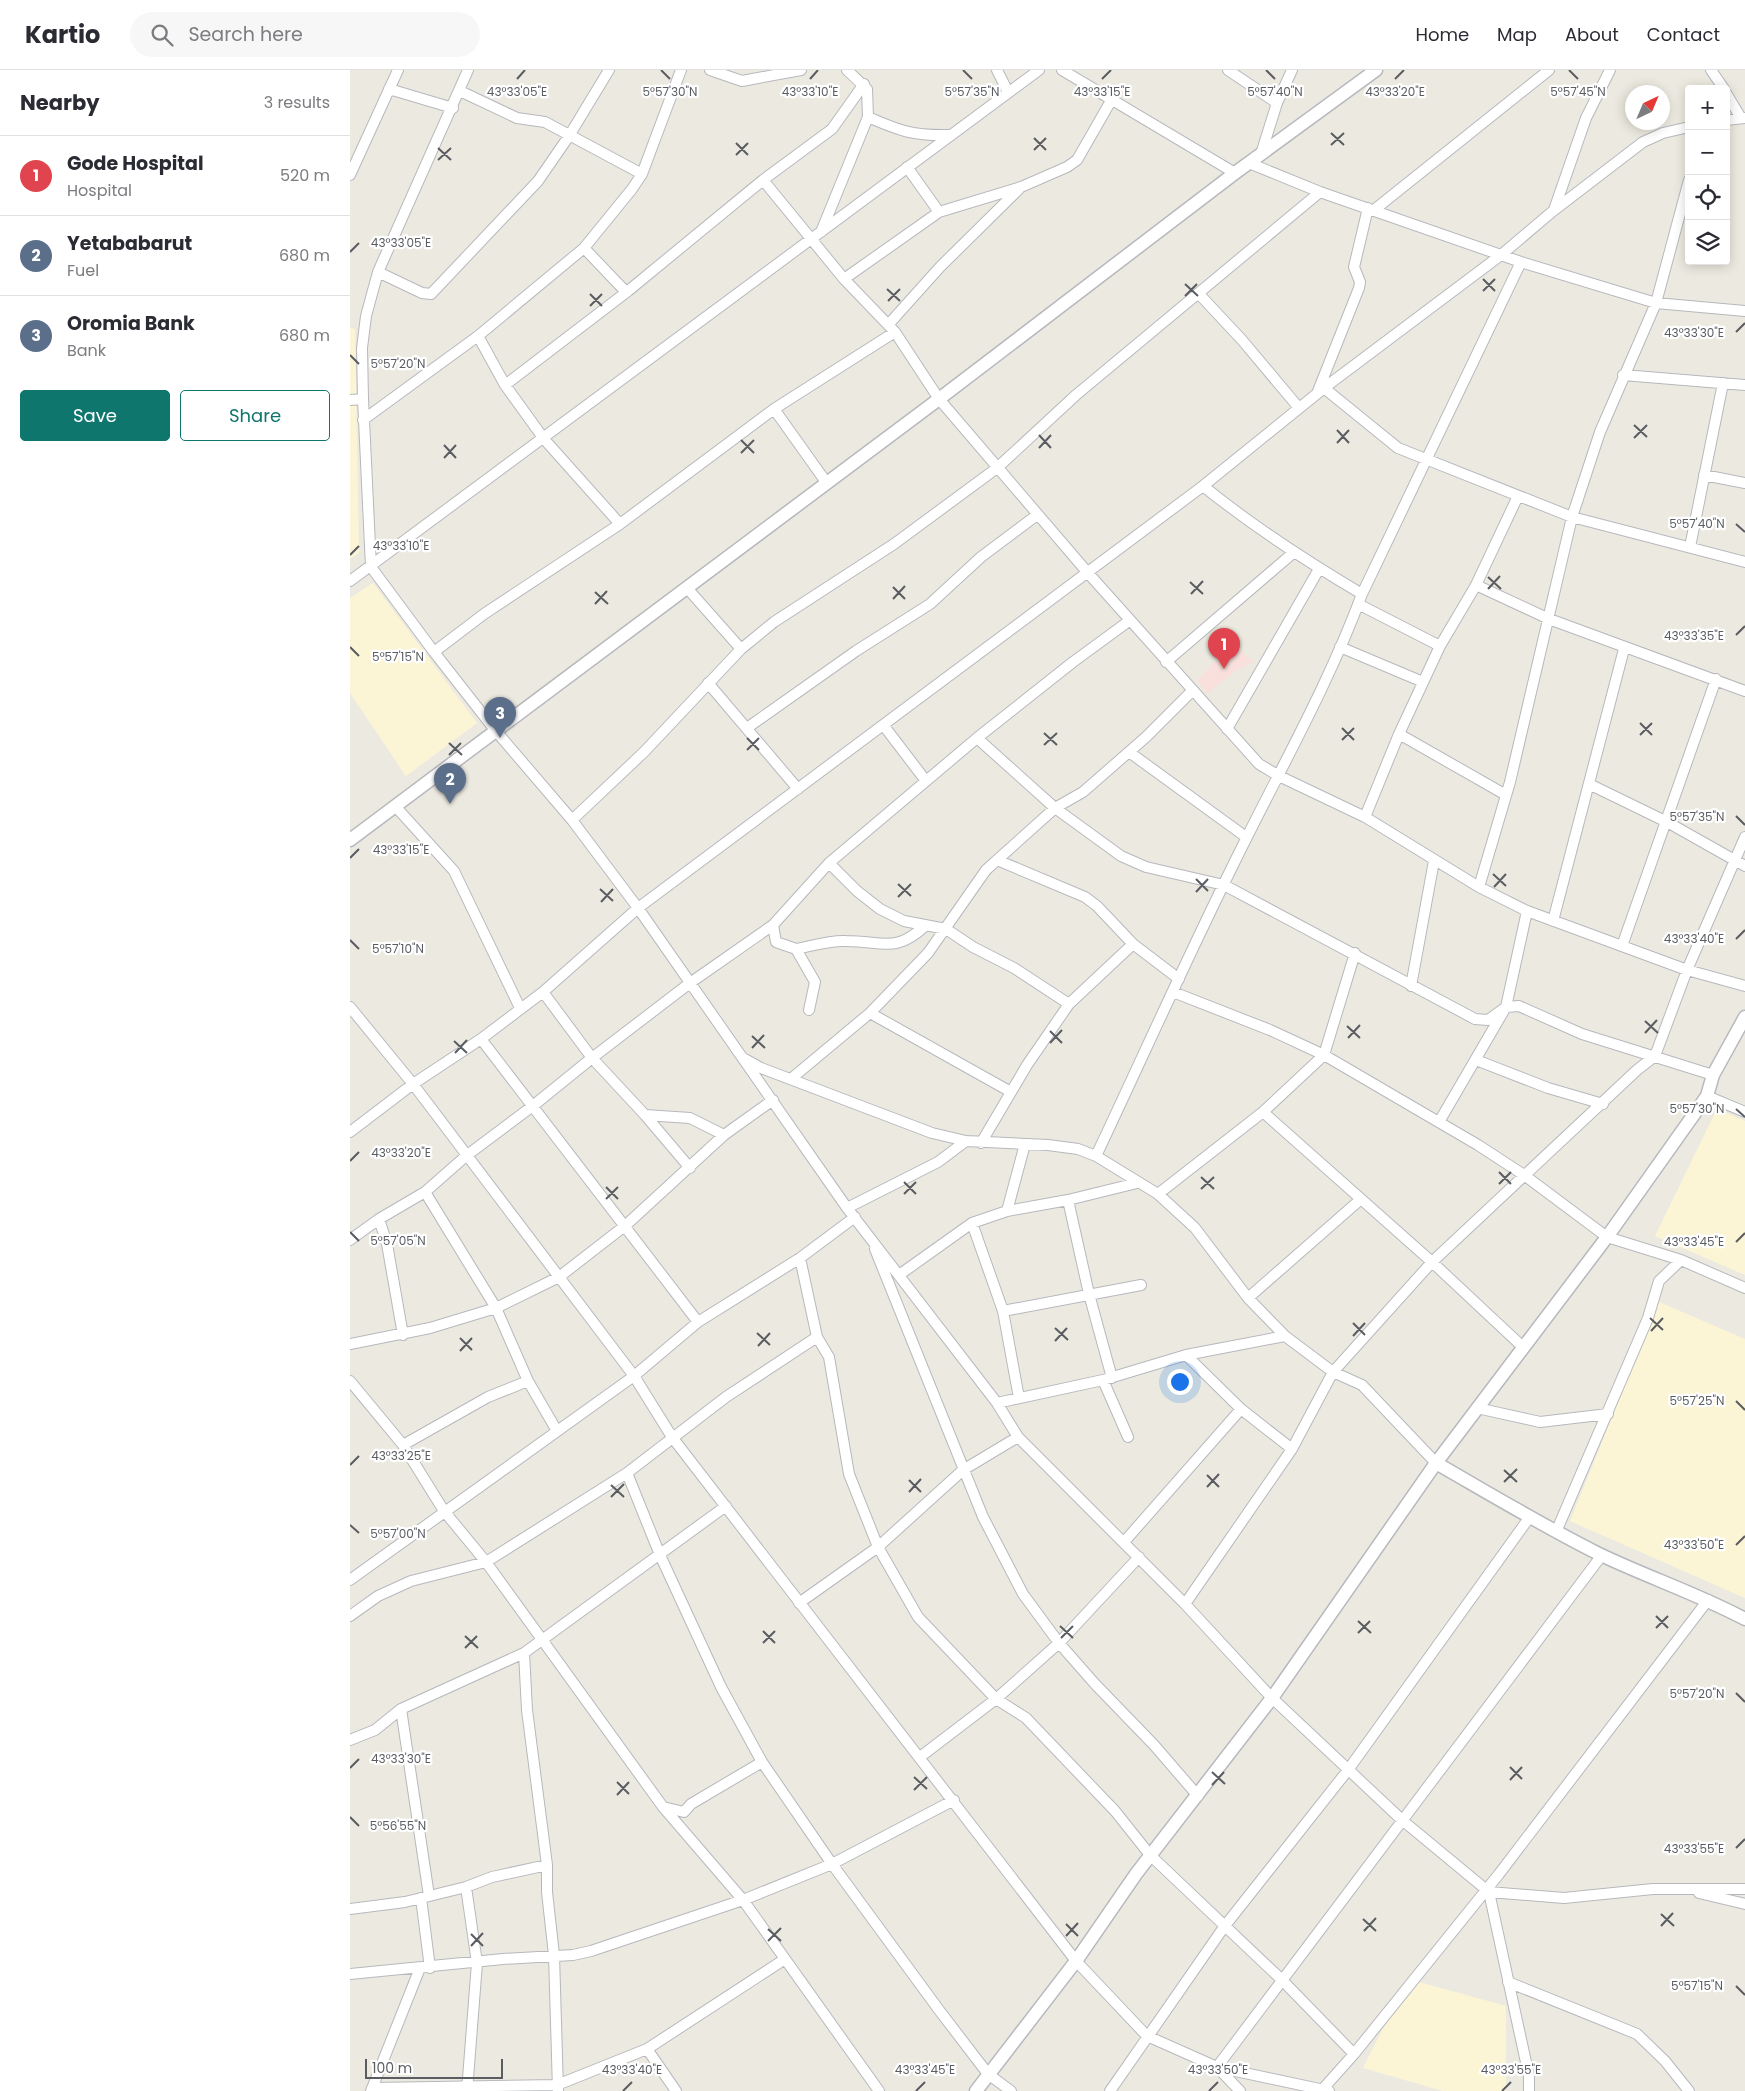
<!DOCTYPE html>
<meta charset="utf-8">
<style>
:root{--surface:#fff;--page:#f7f7f7;--text:#2b2b33;--muted:#7c7c81;--line:#e1e1e2;--accent:#0f766e}
body{margin:0;font-family:Poppins,sans-serif;background:var(--page);color:var(--text)}
.controls{position:absolute;right:15px;top:15px;display:grid;overflow:hidden;border-radius:5px;box-shadow:0 2px 12px #0003}
.controls button{width:45px;height:45px;display:grid;place-items:center;padding:0;border:0;border-bottom:1px solid var(--line);background:var(--surface);color:var(--text);font:25px sans-serif}
.compass{position:absolute;left:1275px;top:15px;width:45px;height:45px;border-radius:50%;background:var(--surface);box-shadow:0 2px 12px #0003;rotate:44deg}
.scale{position:absolute;left:15px;bottom:12px;width:138px;box-sizing:border-box;padding-left:5px;border:2px solid #595c61;border-top:0;font-size:14px;line-height:18px;white-space:nowrap;color:#595c61;-webkit-text-stroke:4px #fff;paint-order:stroke}
.you{position:absolute;left:829px;top:1311px;width:18px;height:18px;margin:-12px;border:4px solid #fff;border-radius:50%;background:#1a73e8;box-shadow:0 0 0 8px #1a73e833}
.badge{display:grid;place-items:center;width:32px;height:32px;border-radius:50%;background:var(--accent);color:#fff;font-size:16px;font-weight:700}
.pin{position:absolute;translate:-50% -41px;filter:drop-shadow(0 1px 2px #0008)}
.pin::after{content:'';position:absolute;top:26px;width:18px;height:15px;background:inherit;clip-path:polygon(0 0,100% 0,50% 100%)}
.list{margin:0;padding:0;list-style:none}
h2{display:flex;justify-content:space-between;align-items:center;height:65px;margin:0;padding:0 20px;font-size:21px}
h2 small{font-size:16px;font-weight:400;color:var(--muted)}
.list li{display:grid;grid-template-columns:32px 1fr auto;gap:15px;align-items:center;box-sizing:border-box;height:80px;padding:0 20px;border-top:1px solid var(--line)}
.list b{display:block;font-size:19px;white-space:nowrap}
.list p{margin:0;font-size:16px;white-space:nowrap;color:var(--muted)}
.list em{font-size:16px;font-style:normal;color:var(--muted)}
.actions{display:flex;gap:10px;padding:15px 20px}
.actions a{flex:1;padding:11px 0;border:1px solid var(--accent);border-radius:5px;text-align:center;font-size:18px;color:var(--accent)}
.actions .main{background:var(--accent);color:#fff}
.icon{flex:none;width:28px;height:28px;fill:none;stroke:currentColor;stroke-width:2;stroke-linecap:round;stroke-linejoin:round}
.map{position:relative;flex:none;width:1395px;height:2021px;overflow:hidden}
header{display:flex;align-items:center;gap:30px;box-sizing:border-box;height:70px;padding:0 25px;background:var(--surface);border-bottom:1px solid var(--line)}
header strong{font-size:24px}
nav{display:flex;gap:28px;margin-inline-start:auto;font-size:18px}
.search{width:350px;height:45px;background:var(--page);display:flex;align-items:center;gap:12px;box-sizing:border-box;padding:0 18px;border-radius:28px;color:var(--muted);font-size:19px}
main{display:flex}
aside{flex:1;background:var(--surface)}
.map>svg:first-child{display:block}
</style>
<header>
<strong>Kartio</strong>
<div class="search"><svg class="icon" aria-label="search" viewBox="0 0 24 24"><circle cx="10" cy="10" r="6"/><path d="M15 15l6 6"/></svg>Search here</div>
<nav><a>Home</a><a>Map</a><a>About</a><a>Contact</a></nav>
</header>
<main>
<aside>
<h2>Nearby<small>3 results</small></h2>
<ul class="list">
<li><span class="badge" style="background:#e0444e">1</span><div><b>Gode Hospital</b><p>Hospital</p></div><em>520 m</em></li>
<li><span class="badge" style="background:#5c6f8a">2</span><div><b>Yetababarut</b><p>Fuel</p></div><em>680 m</em></li>
<li><span class="badge" style="background:#5c6f8a">3</span><div><b>Oromia Bank</b><p>Bank</p></div><em>680 m</em></li>
</ul>
<div class="actions"><a class="main">Save</a><a>Share</a></div>
</aside>
<div class="map">
<svg width="1395" height="2021" viewBox="0 0 1395 2021">
<rect width="100%" height="100%" fill="#eceae0"/>
<path fill="#fcf5d5" d="M 0,258 L 5,259 L 9,483 L 0,489 Z
M 23,513 L 127,653 L 56,706 L 0,623 L 0,528 Z
M 1367,1039 L 1395,1051 L 1395,1205 L 1305,1166 Z
M 1309,1232 L 1395,1269 L 1395,1528 L 1220,1451 Z
M 1058,1909 L 1156,1936 L 1156,2021 L 1093,2021 L 1013,1998 Z"/>
<path fill="#f9e0dc" d="M 879,577 L 887,578 L 904,592 L 885,601 L 857,624 L 847,610 Z"/>
<g fill="none" stroke-linecap="round" stroke-linejoin="round">
<g stroke="#b6b8bd" stroke-width="12">
<path id="minor" d="M 118,0 L 28,202 L 16,246 L 12,278 L 13,329 L 21,497 L 84,582 L 145,660 L 222,750 L 288,838 L 497,1138 L 647,1333 L 668,1367 L 835,1534 L 922,1628 L 1052,1750 L 1139,1822 L 1179,2006 L 1179,2021
M 360,0 L 392,11 L 451,0
M 647,0 L 658,22
M 712,0 L 885,103
M 878,0 L 927,33
M 1361,0 L 1374,19
M 39,19 L 103,38
M 110,21 L 167,48 L 195,52 L 292,104
M 1376,23 L 1391,48
M 518,47 C 550,61 563,66 600,65
M 1376,50 L 1395,48
M 911,84 L 927,33 L 942,0
M 899,93 L 970,122 L 1171,192 L 1306,233 L 1395,241
M 557,97 L 589,142
M 0,105 L 48,0
M 413,110 L 494,209 L 545,262 L 589,329 L 738,503 L 909,694 L 929,706 L 1015,747 L 1129,817 L 1177,841 L 1337,900 L 1395,916
M 1024,140 L 1199,0
M 1204,140 L 1236,48 L 1260,0
M 471,162 L 518,47 L 517,19 L 497,0
M 234,178 L 276,222
M 28,202 L 72,223 L 81,224 L 188,111 L 219,66 L 259,0
M 494,209 L 589,142 L 671,117 L 717,97 L 727,90 L 762,29
M 849,224 L 892,270 L 949,338
M 538,255 L 590,197 L 669,119
M 128,266 L 155,315 L 194,369 L 270,454
M 1273,305 L 1395,315
M 155,315 L 278,221 L 413,110 L 482,59 L 514,14
M 974,318 L 1048,378 L 1222,447 L 1395,492
M 968,321 L 1009,218 L 1010,212 L 1004,197 L 1018,138
M 0,330 L 13,329
M 424,339 L 476,412
M 13,350 L 128,266 L 234,178 L 282,119 L 292,104 L 331,0
M 1354,405 L 1395,413
M 853,416 C 904,457 956,491 1012,524
M 1340,477 L 1373,313
M 0,511 L 689,0
M 1126,515 L 1199,549 L 1395,621
M 337,518 L 391,579
M 1008,534 L 1090,576
M 990,577 L 1073,612
M 84,582 L 134,544 L 270,454 L 424,339 L 545,262
M 816,592 L 943,483
M 358,613 L 448,719
M 534,656 L 576,711
M 397,658 L 506,581 L 580,534 L 631,487 L 687,445
M 877,659 L 969,499
M 1049,664 L 1156,725
M 627,668 L 705,738 L 771,786 L 796,797 L 874,815 L 1125,949 L 1138,950 L 1156,937 L 1169,936 L 1232,964 L 1363,1005
M 779,682 L 896,767
M 1241,715 L 1317,752 L 1395,796
M 45,736 L 104,801 L 170,938
M 1015,747 L 1049,664 L 1090,576 L 1126,515 L 1168,426
M 222,750 L 294,682 L 391,579 L 424,552 L 544,474 L 647,398 L 726,325 L 970,122
M 647,790 L 735,827 L 747,836 L 783,874 L 829,909
M 479,793 L 507,821 L 530,839 L 554,851 L 596,859 L 623,877 L 664,898 L 719,934
M 1129,817 L 1160,712 L 1222,447 L 1250,362 L 1306,233 L 1339,110
M 1203,851 L 1274,579
M 423,855 L 426,872 L 446,879 L 465,912 L 459,940
M 1272,876 L 1366,609
M 446,879 C 462,876 480,870 496,871 C 534,871 545,884 576,855
M 1061,916 L 1084,791
M 193,922 L 242,988 L 295,1045 L 340,1098
M 823,922 L 920,960 L 974,985 L 1128,1075 L 1174,1105 L 1257,1167 L 1331,1190 L 1395,1218
M 0,937 L 63,1014 L 284,1306 L 322,1367 L 726,1891 L 797,1966 L 867,1997 L 979,2021
M 520,943 L 661,1022
M 131,969 L 348,1252
M 395,989 L 411,998 L 582,1063 L 616,1071 L 698,1075 L 728,1079 L 746,1086 L 808,1124 L 845,1158 L 898,1228 L 935,1266 L 983,1302 L 1012,1315 L 1086,1393
M 1126,990 L 1198,1018 L 1253,1034
M 442,1008 L 520,943 L 578,883 L 636,800 L 705,738 L 733,722 L 796,667 L 842,621
M 1357,1026 L 1395,1042
M 913,1042 L 1082,1192 L 1174,1278
M 295,1045 L 340,1048 L 374,1065
M 1089,1052 L 1156,937 L 1177,841
M 0,1062 L 63,1014 L 131,969 L 193,922 L 288,838 L 853,416 L 974,318 L 1151,185 L 1203,141 L 1293,72 L 1313,63 L 1339,57
M 631,1073 L 677,995 L 719,934 L 783,874
M 746,1086 C 796,980 844,872 897,767 C 937,687 981,608 1012,524 L 1171,192
M 75,1122 L 146,1238 L 178,1311 L 207,1361
M 808,1124 L 913,1042 L 974,985 L 1005,883
M 718,1130 L 739,1224 L 762,1308
M 497,1138 L 588,1092 L 616,1071
M 657,1141 L 675,1074
M 29,1149 L 37,1174 L 53,1265
M 622,1153 L 653,1241 L 791,1215
M 0,1170 L 29,1149 L 75,1122 L 116,1086 L 184,1035 L 242,988 L 340,913 L 423,855 L 479,793 L 627,668 L 723,592 L 779,551
M 525,1179 L 633,1447 L 673,1524 L 709,1573 L 745,1614 L 804,1675 L 848,1726
M 549,1205 L 622,1153 L 657,1141 L 718,1130 L 787,1113
M 898,1228 L 1011,1129
M 653,1241 L 669,1328
M 467,1267 L 479,1287 L 499,1404 L 528,1477 L 568,1547 L 646,1629 L 676,1648 L 765,1741 L 800,1785 L 932,1910 L 1004,1984
M 0,1274 L 80,1258 L 146,1238 L 209,1207 L 276,1155 L 374,1065 L 423,1030
M 836,1285 L 891,1339 L 942,1379
M 753,1310 L 778,1367
M 0,1311 L 53,1375 L 94,1441 L 136,1492 L 313,1737 L 393,1830 L 529,2021
M 647,1333 L 753,1310 L 836,1285 L 935,1266
M 1127,1338 L 1190,1352 L 1258,1344
M 53,1375 L 138,1327 L 178,1311
M 277,1403 L 310,1485 L 371,1617 L 412,1692 L 482,1794 L 589,1940 L 638,2004 L 661,2021
M 1206,1462 L 1298,1248 L 1309,1211 L 1331,1190
M 774,1472 L 891,1339
M 0,1510 L 284,1306 L 348,1252 L 450,1188 L 505,1147
M 449,1533 L 528,1477 L 613,1400 L 668,1367
M 835,1534 L 942,1379 L 983,1302 L 1082,1192 L 1287,1000 L 1305,986 L 1337,900 L 1395,767
M 0,1546 L 28,1526 L 61,1511 L 136,1492 L 277,1403 L 376,1327 L 467,1267 L 450,1188
M 174,1583 L 177,1640 L 197,1795 L 197,1822 L 204,1885 L 208,2020
M 51,1639 L 79,1826
M 0,1670 L 25,1660 L 51,1639 L 174,1583 L 376,1436
M 570,1687 L 646,1629 L 709,1573 L 789,1487
M 313,1737 L 334,1742 L 341,1734 L 412,1692
M 116,1817 L 127,1893 L 117,2021
M 1139,1822 L 1214,1828 L 1303,1819 L 1395,1819
M 1349,1823 L 1395,1834
M 71,1828 L 80,1898
M 0,1839 L 55,1832 L 116,1817 L 142,1807 L 197,1795
M 0,1904 L 153,1889 L 223,1885 L 241,1881 L 393,1830 L 482,1794 L 604,1730
M 1158,1912 L 1287,1964 L 1315,1991 L 1339,2021
M 297,1979 L 326,2021
M 22,2018 L 207,2015 L 297,1979 L 435,1889
M 21,2021 L 70,1898
M 760,2021 L 874,1857 L 998,1700 L 1179,1448
M 890,2021 L 867,1997 L 1252,1485
M 971,2021 L 1004,1984 L 1149,1804 L 1358,1530"/>
</g>
<g stroke="#b6b8bd" stroke-width="15">
<path id="tertiary" d="M 0,770 L 589,329 L 885,103 L 1026,0
M 1086,1393 C 1140,1424 1193,1456 1249,1484 C 1297,1507 1348,1524 1395,1549
M 626,2021 L 726,1891 L 786,1804 L 922,1628 L 1086,1393 L 1257,1167 L 1357,1026 L 1363,1005 L 1395,947"/>
</g>
<use href="#minor" stroke="#fff" stroke-width="10"/>
<use href="#tertiary" stroke="#fff" stroke-width="12"/>
</g>
<path fill="none" stroke="#595c61" stroke-width="2" d="M 311,0 L 320,9M 613,0 L 622,9M 916,0 L 925,9M 1219,0 L 1228,9M 167,9 L 175,0M 460,9 L 468,0M 752,9 L 761,0M 1045,9 L 1054,0M 981,63 L 994,75M 684,68 L 696,80M 386,73 L 398,85M 981,75 L 994,63M 88,78 L 101,90M 684,80 L 696,68M 386,85 L 398,73M 88,90 L 101,78M 0,182 L 9,173M 1133,209 L 1145,221M 835,214 L 848,226M 537,219 L 550,231M 1133,221 L 1145,209M 240,224 L 252,236M 835,226 L 847,214M 538,231 L 550,219M 240,236 L 252,224M 1386,262 L 1395,253M 0,285 L 9,294M 1284,355 L 1297,367M 987,360 L 999,373M 689,365 L 701,378M 1284,368 L 1297,355M 391,370 L 404,383M 987,373 L 999,360M 94,375 L 106,388M 689,378 L 701,365M 391,383 L 404,370M 94,388 L 106,375M 1386,454 L 1395,462M 0,485 L 9,476M 1138,507 L 1151,519M 840,512 L 853,524M 543,517 L 555,529M 1138,519 L 1150,506M 245,522 L 258,534M 841,524 L 853,511M 543,529 L 555,516M 245,534 L 257,521M 1386,565 L 1395,556M 0,577 L 9,586M 1290,653 L 1302,665M 992,658 L 1004,670M 694,663 L 707,675M 1290,665 L 1302,653M 397,668 L 409,680M 992,670 L 1004,658M 99,673 L 112,685M 694,675 L 707,663M 397,680 L 409,668M 99,685 L 111,673M 1386,746 L 1395,755M 0,788 L 9,779M 1143,804 L 1156,816M 846,809 L 858,821M 548,814 L 561,826M 1144,817 L 1156,804M 250,819 L 263,831M 846,822 L 858,809M 548,827 L 561,814M 251,832 L 263,819M 1386,869 L 1395,860M 0,870 L 9,879M 1295,951 L 1308,963M 997,956 L 1010,968M 700,961 L 712,973M 1295,963 L 1307,950M 402,966 L 415,978M 998,968 L 1010,955M 104,971 L 117,983M 700,973 L 712,960M 402,978 L 414,965M 105,983 L 117,970M 1386,1039 L 1395,1047M 0,1091 L 9,1082M 1149,1102 L 1161,1114M 851,1107 L 864,1119M 554,1112 L 566,1124M 1149,1114 L 1161,1102M 256,1117 L 268,1129M 851,1119 L 864,1107M 554,1124 L 566,1112M 256,1129 L 268,1117M 0,1162 L 9,1171M 1386,1172 L 1395,1163M 1300,1248 L 1313,1260M 1003,1253 L 1015,1265M 705,1258 L 718,1270M 1301,1261 L 1313,1248M 407,1263 L 420,1275M 1003,1266 L 1015,1253M 110,1268 L 122,1280M 705,1271 L 717,1258M 408,1276 L 420,1263M 110,1281 L 122,1268M 1386,1331 L 1395,1340M 0,1395 L 9,1386M 1154,1400 L 1167,1412M 857,1405 L 869,1417M 559,1410 L 571,1422M 1154,1412 L 1167,1399M 261,1415 L 274,1427M 857,1417 L 869,1404M 559,1422 L 571,1409M 261,1427 L 274,1414M 0,1455 L 9,1463M 1386,1475 L 1395,1466M 1306,1546 L 1318,1558M 1008,1551 L 1021,1563M 710,1556 L 723,1568M 1306,1558 L 1318,1546M 413,1561 L 425,1573M 1008,1563 L 1020,1551M 115,1566 L 128,1578M 711,1568 L 723,1556M 413,1573 L 425,1561M 115,1578 L 127,1566M 1386,1623 L 1395,1632M 1160,1697 L 1172,1709M 0,1698 L 9,1689M 862,1702 L 875,1714M 564,1707 L 577,1719M 1160,1710 L 1172,1697M 267,1712 L 279,1724M 862,1715 L 874,1702M 564,1720 L 577,1707M 267,1725 L 279,1712M 0,1747 L 9,1756M 1386,1778 L 1395,1769M 1311,1844 L 1324,1856M 1013,1849 L 1026,1861M 716,1854 L 728,1866M 1311,1856 L 1323,1843M 418,1859 L 431,1871M 1014,1861 L 1026,1848M 121,1864 L 133,1876M 716,1866 L 728,1853M 418,1871 L 431,1858M 121,1876 L 133,1863M 1386,1916 L 1395,1925M 273,2021 L 282,2012M 566,2021 L 575,2012M 859,2021 L 868,2012M 1152,2021 L 1161,2012"/>
<g font-size="12" text-anchor="middle" fill="#595c61" stroke="#fff" stroke-width="4.5" stroke-linejoin="round" paint-order="stroke">
<text x="320" y="26">5°57'30"N</text>
<text x="622" y="26">5°57'35"N</text>
<text x="925" y="26">5°57'40"N</text>
<text x="1228" y="26">5°57'45"N</text>
<text x="167" y="26">43°33'05"E</text>
<text x="460" y="26">43°33'10"E</text>
<text x="752" y="26">43°33'15"E</text>
<text x="1045" y="26">43°33'20"E</text>
<text x="51" y="177">43°33'05"E</text>
<text x="1344" y="267">43°33'30"E</text>
<text x="48" y="298">5°57'20"N</text>
<text x="1347" y="458">5°57'40"N</text>
<text x="51" y="480">43°33'10"E</text>
<text x="1344" y="570">43°33'35"E</text>
<text x="48" y="591">5°57'15"N</text>
<text x="1347" y="751">5°57'35"N</text>
<text x="51" y="784">43°33'15"E</text>
<text x="1344" y="873">43°33'40"E</text>
<text x="48" y="883">5°57'10"N</text>
<text x="1347" y="1043">5°57'30"N</text>
<text x="51" y="1087">43°33'20"E</text>
<text x="48" y="1175">5°57'05"N</text>
<text x="1344" y="1176">43°33'45"E</text>
<text x="1347" y="1335">5°57'25"N</text>
<text x="51" y="1390">43°33'25"E</text>
<text x="48" y="1468">5°57'00"N</text>
<text x="1344" y="1479">43°33'50"E</text>
<text x="1347" y="1628">5°57'20"N</text>
<text x="51" y="1693">43°33'30"E</text>
<text x="48" y="1760">5°56'55"N</text>
<text x="1344" y="1783">43°33'55"E</text>
<text x="1347" y="1920">5°57'15"N</text>
<text x="282" y="2004">43°33'40"E</text>
<text x="575" y="2004">43°33'45"E</text>
<text x="868" y="2004">43°33'50"E</text>
<text x="1161" y="2004">43°33'55"E</text>
</g>
</svg>
<div class="controls">
<button>+</button>
<button>−</button>
<button><svg class="icon" aria-label="locate" viewBox="0 0 24 24"><circle cx="12" cy="12" r="6"/><path d="M12 2v4M12 18v4M2 12h4M18 12h4"/></svg></button>
<button><svg class="icon" aria-label="layers" viewBox="0 0 24 24"><path d="M12 4l9 5-9 5-9-5zM3 14l9 5 9-5"/></svg></button>
</div>
<svg class="compass" viewBox="-18 -18 36 36"><path d="M0-13l5 13h-10z" fill="#e53935"/><path d="M0 13l5-13h-10z" fill="#7c7c81"/></svg>
<div class="scale">100 m</div>
<div class="you"></div>
<div class="pin badge" style="left:874px;top:599px;background:#e0444e">1</div>
<div class="pin badge" style="left:100px;top:734px;background:#5c6f8a">2</div>
<div class="pin badge" style="left:150px;top:668px;background:#5c6f8a">3</div>
</div>
</main>
